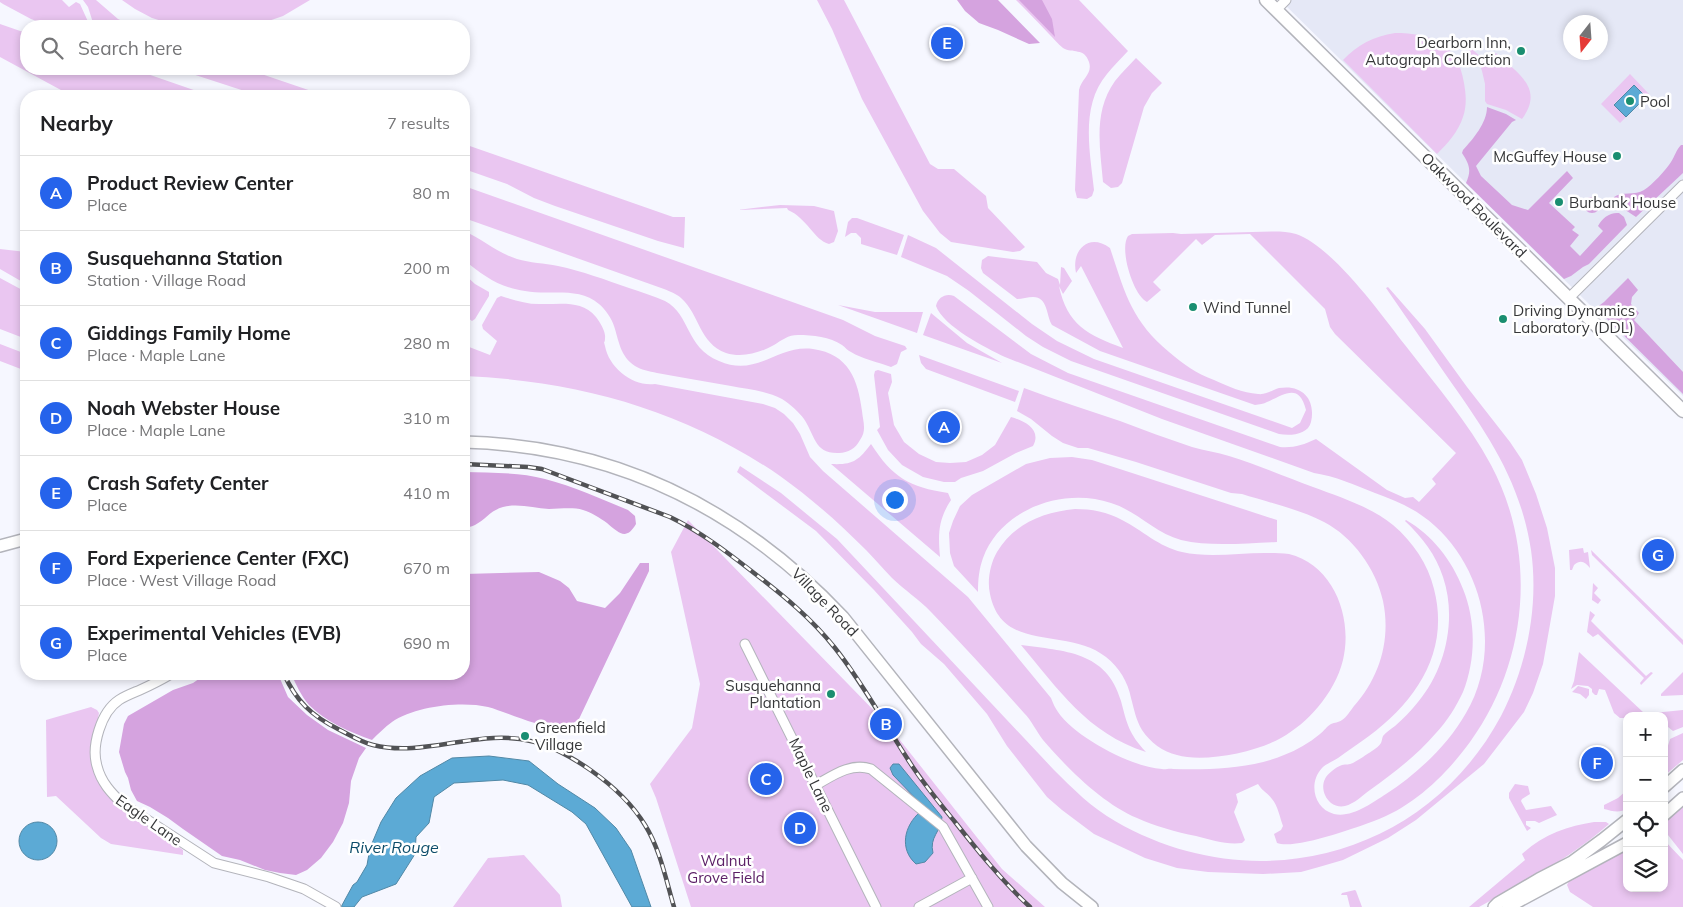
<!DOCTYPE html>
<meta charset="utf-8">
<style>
:root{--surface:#fff;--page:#f2f2f2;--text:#202124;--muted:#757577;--line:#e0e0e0;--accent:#2563eb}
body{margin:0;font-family:Mulish,sans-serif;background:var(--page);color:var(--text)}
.controls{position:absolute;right:15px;bottom:15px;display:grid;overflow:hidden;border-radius:10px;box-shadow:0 2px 8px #0003}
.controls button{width:45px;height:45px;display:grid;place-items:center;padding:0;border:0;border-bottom:1px solid var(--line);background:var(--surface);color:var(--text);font:25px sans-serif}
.compass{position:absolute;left:1563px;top:15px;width:45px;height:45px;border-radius:50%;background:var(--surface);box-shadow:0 2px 8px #0003;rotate:197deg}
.you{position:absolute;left:894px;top:499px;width:18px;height:18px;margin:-12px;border:4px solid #fff;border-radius:50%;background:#1a73e8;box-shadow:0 0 0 8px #1a73e833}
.badge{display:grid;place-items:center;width:32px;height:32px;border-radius:50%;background:var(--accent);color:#fff;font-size:16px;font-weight:700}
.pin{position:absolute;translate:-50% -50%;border:2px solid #fff;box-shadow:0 1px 5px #0006}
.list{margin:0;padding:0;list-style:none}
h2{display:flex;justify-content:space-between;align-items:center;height:65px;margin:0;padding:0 20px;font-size:21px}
h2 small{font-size:16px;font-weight:400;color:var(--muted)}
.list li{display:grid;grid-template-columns:32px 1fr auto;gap:15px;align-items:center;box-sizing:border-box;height:75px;padding:0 20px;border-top:1px solid var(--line)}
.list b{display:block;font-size:19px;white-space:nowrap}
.list p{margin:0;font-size:16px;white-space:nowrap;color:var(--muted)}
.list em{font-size:16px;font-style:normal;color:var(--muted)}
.icon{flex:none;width:28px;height:28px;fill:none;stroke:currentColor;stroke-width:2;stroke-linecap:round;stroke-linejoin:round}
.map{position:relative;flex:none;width:1683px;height:907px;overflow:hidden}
.search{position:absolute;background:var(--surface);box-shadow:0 2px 8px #0003;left:20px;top:20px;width:450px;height:55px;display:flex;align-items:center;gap:12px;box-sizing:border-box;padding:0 18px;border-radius:20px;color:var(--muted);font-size:19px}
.panel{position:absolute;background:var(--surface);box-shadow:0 2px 8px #0003;left:20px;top:90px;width:450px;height:590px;border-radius:20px}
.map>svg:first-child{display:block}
</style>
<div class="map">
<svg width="1683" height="907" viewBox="0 0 1683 907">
<rect width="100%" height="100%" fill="#f6f7ff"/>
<path fill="#e5e8f6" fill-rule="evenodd" d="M 1280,0 L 1683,0 L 1683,396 L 1591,306 ZM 1570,22 L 1600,22 L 1600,52 L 1570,52 Z"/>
<path fill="#eac6f1" d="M 0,0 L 62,0 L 69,7 L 76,2 L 80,4 L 90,26 L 49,26 L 31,19 L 3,4 L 0,2 Z
M 83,0 L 96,0 L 118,19 L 133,26 L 94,26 L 88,7 Z
M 122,0 L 310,0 L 283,16 L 254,26 L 178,26 L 152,18 L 135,9 Z
M 817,0 L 844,0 L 930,164 L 938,169 L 954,169 L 986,196 L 988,208 L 1025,247 L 1020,251 L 1013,252 L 951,242 L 940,233 L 923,211 L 862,99 L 832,29 Z
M 1016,0 L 1079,0 L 1128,51 C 1121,59 1113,66 1107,74 C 1080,106 1090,152 1094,190 L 1092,196 L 1087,199 L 1077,198 L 1075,190 L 1079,90 C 1081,79 1093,74 1089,62 C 1084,47 1073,54 1063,48 C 1058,44 1053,38 1049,34 C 1038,22 1027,11 1016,0 Z
M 0,24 L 26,33 L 26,69 L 133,69 L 211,96 L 72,96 L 0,57 Z
M 1395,33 C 1430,33 1458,43 1464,83 C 1466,94 1467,105 1463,117 C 1458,132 1448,143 1437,154 L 1343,60 C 1357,45 1374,36 1395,33 Z
M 1468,49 L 1472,49 L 1486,62 L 1496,53 C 1517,73 1545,88 1522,119 L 1506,110 L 1487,104 L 1485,101 L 1485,84 L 1482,71 L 1478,60 L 1472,56 Z
M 1136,58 L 1162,83 L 1152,93 L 1144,107 L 1122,183 L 1118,187 L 1111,188 L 1103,182 C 1100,147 1093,112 1115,81 C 1121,73 1129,66 1136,58 Z
M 177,69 L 247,69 L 326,96 L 260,96 Z
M 1630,74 L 1649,94 L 1646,97 L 1633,86 L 1614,104 L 1626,117 L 1620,123 L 1601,104 Z
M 464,144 L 673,217 L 685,217 L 684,248 L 658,241 L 555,206 L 534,198 L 507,184 L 464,169 Z
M 464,186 L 843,320 L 875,336 L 905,346 L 907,349 L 901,352 L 897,364 L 891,367 C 878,362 862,359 851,352 C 848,351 845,347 842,345 C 830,337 813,335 798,335 C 788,335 782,340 774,345 C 760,353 742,358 726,353 C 699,343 700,315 681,298 C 677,294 669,291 664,289 L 464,218 Z
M 780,205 L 814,206 L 834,211 L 838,231 L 834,242 L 829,244 C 814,240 807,218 788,210 L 787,208 L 737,210 Z
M 852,218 L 857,218 L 904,235 L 897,255 L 861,244 L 861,238 L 856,233 L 851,233 L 845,237 L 848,222 Z
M 464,231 C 482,239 498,253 517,259 C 530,263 544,263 558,266 C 582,271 606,280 629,288 C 641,292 654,296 665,301 C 691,315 685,347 719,361 C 757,378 778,344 813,349 C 849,354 858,380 862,411 C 863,422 867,430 860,440 C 856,448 848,453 839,453 C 814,454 815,435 804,419 C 799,412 790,404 782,399 C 767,391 747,389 731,386 C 706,382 681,377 657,373 C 649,371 641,370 635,366 C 620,356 619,341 614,326 C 612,319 605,309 599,304 C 578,286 549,296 525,291 C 498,287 484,276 464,260 Z
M 1252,232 C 1266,232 1282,230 1296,234 C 1333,247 1380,313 1405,345 C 1435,384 1468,422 1491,465 C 1538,553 1528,662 1470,742 C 1446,775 1413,807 1374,821 C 1355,828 1294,850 1277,843 L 1274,834 L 1281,830 L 1283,826 C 1280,818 1278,806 1272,799 C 1267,792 1264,793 1258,784 L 1236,794 L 1238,802 L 1234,812 L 1245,840 L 1242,843 C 1227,845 1211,840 1196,836 C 1176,832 1155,826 1137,818 C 1103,804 1067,768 1043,740 C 1036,731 1032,721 1024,713 C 994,679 963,645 931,612 C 919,599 904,590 892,578 C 883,569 875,559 866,550 C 839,523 811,498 780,476 C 684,410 579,381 464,376 L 464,345 L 490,355 L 497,341 L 483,329 L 482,325 L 497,298 L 501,296 C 514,300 526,304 539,304 C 559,305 581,299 596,317 C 600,322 606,332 605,338 C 605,345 603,339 605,346 C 609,368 633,387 655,384 L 763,404 L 775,408 L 784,414 L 793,423 L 800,434 L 810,457 L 823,471 L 968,597 L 1051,698 C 1053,703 1055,708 1058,712 C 1075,737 1131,767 1162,769 C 1165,770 1169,768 1173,769 C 1209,770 1251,769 1284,755 C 1297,750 1309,743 1320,734 C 1324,731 1327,726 1331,724 C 1335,722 1338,723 1342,720 C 1347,717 1350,711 1354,706 C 1380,677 1391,639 1383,601 C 1376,569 1353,537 1324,522 C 1302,510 1267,502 1242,494 L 1231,493 L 1136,462 L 1088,448 L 1078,448 L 1063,443 L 1052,436 L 1031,419 L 1017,411 L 1024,388 C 1056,400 1088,410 1120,421 C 1144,430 1168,439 1192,447 C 1205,451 1217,452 1229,456 C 1258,465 1285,477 1313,487 C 1340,497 1371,507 1393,525 C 1413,542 1428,564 1434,589 C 1450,651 1417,700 1369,736 C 1359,743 1348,751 1338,758 C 1333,761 1326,764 1322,768 C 1308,783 1314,809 1334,814 C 1352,818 1372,803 1386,794 C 1417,774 1448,745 1466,713 C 1501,654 1486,572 1435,526 C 1418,510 1397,501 1375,493 C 1355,485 1335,476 1314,473 L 1162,419 L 1005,357 C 986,348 943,326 936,306 C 938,297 946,293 954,296 L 1031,354 L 1068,373 L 1280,447 C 1294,448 1303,445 1316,439 L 1387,490 L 1405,498 L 1413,497 L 1419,502 L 1436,484 L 1432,479 L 1456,453 L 1335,334 L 1330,327 L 1325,309 L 1250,234 L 1215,235 L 1202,245 L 1196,239 L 1153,282 L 1161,290 L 1147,302 C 1133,295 1119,249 1128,236 L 1132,234 L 1173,233 L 1181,234 Z
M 908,235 L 936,248 L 1032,324 L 1057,341 L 1094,359 L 1292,428 L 1300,423 L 1306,410 C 1299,382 1284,395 1267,402 C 1264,404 1259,404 1255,405 L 1100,351 L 1052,325 C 1046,315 1048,297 1033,297 C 1028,297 1022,299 1017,299 L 983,273 L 981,268 L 982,260 L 988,256 L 1037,262 L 1046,273 L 1058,279 L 1060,285 L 1061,267 L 1064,268 L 1072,281 L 1063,294 L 1059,286 C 1067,325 1088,335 1123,348 L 1081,266 L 1076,273 C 1071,250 1089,232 1110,248 C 1125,293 1131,320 1169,352 C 1185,365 1195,373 1214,380 C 1227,386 1243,393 1258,394 C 1266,395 1272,390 1279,388 C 1303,384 1316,400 1311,422 C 1308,435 1290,436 1279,434 L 1071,361 L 1043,347 L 1026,336 L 969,291 L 947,276 L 901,257 Z
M 0,249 L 26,252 L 26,284 L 0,269 Z
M 464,274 L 475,284 L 489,292 L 489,296 L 475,319 L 472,321 L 464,315 Z
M 0,278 L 26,292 L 26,339 L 0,329 Z
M 1388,287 L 1425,329 L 1467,387 L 1510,442 L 1522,460 L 1536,494 L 1547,528 L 1555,568 L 1555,596 L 1543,664 L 1533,693 L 1524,712 L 1484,764 L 1416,820 L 1388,838 L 1343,860 L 1319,867 L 1301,872 L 1263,874 L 1208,872 L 1177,868 L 1145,858 L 1094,834 L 1062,810 L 1047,797 L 1007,746 L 987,714 L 944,664 L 921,644 L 912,632 L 874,590 L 816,531 L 737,472 L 740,466 L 781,493 L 837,539 L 1054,770 C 1072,788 1092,808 1115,821 C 1253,901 1425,858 1501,716 C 1527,666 1539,606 1531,550 C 1520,479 1486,432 1446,375 C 1426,346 1406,317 1386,288 Z
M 838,305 L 875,312 L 923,312 L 917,333 Z
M 931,313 L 967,343 L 1002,363 L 923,335 Z
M 0,344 L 26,354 L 26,371 L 0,361 Z
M 919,355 L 1019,391 L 1015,402 L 926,369 L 921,363 Z
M 878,370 L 891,374 L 892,382 L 888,393 L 894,425 L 904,442 L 919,454 L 936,462 L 950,463 L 966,462 L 982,455 L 995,445 L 1011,417 C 1025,421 1042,430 1033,446 L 1016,453 L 983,471 L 961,478 L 955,482 L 944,482 L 923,477 L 902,465 L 888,450 L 877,430 L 880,427 L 874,375 L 875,371 Z
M 871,444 C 893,478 909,487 948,493 L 951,500 C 938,520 938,534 940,557 L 831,464 C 853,465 858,461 871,444 Z
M 1072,457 L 1092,460 L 1277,520 L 1277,542 C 1247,543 1210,547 1181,540 C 1155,533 1137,511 1111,503 C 1063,487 1001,509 983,558 C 979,569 978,580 978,592 L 954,566 L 950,553 L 949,533 L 953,521 L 960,506 L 972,495 L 1026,464 L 1050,458 Z
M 1075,509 C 1091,509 1108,512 1122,520 C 1142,530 1159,547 1182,552 C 1208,558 1238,553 1265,553 C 1273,553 1281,553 1289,554 C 1334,565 1353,618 1343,660 C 1339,677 1329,694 1318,707 C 1307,720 1295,730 1281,738 C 1256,752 1204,763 1177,755 C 1163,752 1150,742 1142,730 C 1136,720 1134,709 1131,698 C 1128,682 1119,667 1106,657 C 1067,626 1002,654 990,594 C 987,581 990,564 997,552 C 1014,524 1043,512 1075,509 Z
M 688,520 L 888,725 L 1002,869 L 1045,907 L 691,907 L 656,798 L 650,784 L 692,728 L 700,684 L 671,552 Z
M 1406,520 C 1432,535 1452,560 1463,589 C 1476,621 1476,659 1463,692 C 1456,707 1447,721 1436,733 C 1417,755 1394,773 1370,790 C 1363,795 1354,804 1345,806 C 1340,807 1335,806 1331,803 C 1324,797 1321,787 1325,779 C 1327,774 1336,767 1342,765 C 1346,764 1349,765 1353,763 C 1356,761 1360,759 1363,757 C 1368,753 1377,749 1381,743 C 1382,741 1382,738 1383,736 C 1386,732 1391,729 1395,726 C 1403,719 1411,711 1418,702 C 1446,669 1457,618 1443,577 C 1436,555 1422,537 1405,521 Z
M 1583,548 L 1584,553 L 1588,552 L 1590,568 C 1585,562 1581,559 1574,565 L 1572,570 L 1570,570 L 1569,550 Z
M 1591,550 L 1683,640 L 1683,645 L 1592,555 Z
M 1593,583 L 1598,588 L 1594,593 L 1601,600 L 1598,604 L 1592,600 Z
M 1590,611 L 1595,615 L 1591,621 L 1646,676 L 1651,672 L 1653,673 L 1641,685 L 1640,683 L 1644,678 L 1598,634 L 1593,637 L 1587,632 Z
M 1021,645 C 1064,651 1107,651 1121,701 C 1127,724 1129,734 1146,752 C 1087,733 1059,690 1021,645 Z
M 1579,652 L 1644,713 L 1643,715 L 1637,714 L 1634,716 L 1627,716 L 1627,718 L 1620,718 L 1614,713 L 1605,690 L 1599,689 L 1597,695 L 1595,695 L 1592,692 L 1592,689 L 1588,686 L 1577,685 L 1571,689 L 1574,681 Z
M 1683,672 L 1683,695 L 1661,696 L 1661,694 Z
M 1578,686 L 1589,689 L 1589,695 L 1586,699 L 1580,694 L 1572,692 Z
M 91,707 L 97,710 L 99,713 C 97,727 90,740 91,754 C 94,789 115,804 142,822 C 155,831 169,840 183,850 L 183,855 L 111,844 L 101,838 L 56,796 L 47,797 L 46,720 Z
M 1683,710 L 1683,727 L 1673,731 L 1668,727 L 1664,733 L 1664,716 L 1652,716 L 1653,713 Z
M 1683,733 L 1683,760 L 1664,776 L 1664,751 L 1667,749 L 1670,739 Z
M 1515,784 L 1528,786 L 1530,794 L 1522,799 L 1521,801 L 1526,810 L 1551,806 L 1557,815 L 1539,823 L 1535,821 L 1526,821 L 1526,825 L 1531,828 L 1527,831 L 1509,798 L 1509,793 Z
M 1627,790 L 1627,808 C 1620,814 1612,811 1604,809 L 1604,805 L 1618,798 Z
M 1683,803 L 1683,854 L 1664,830 L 1664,820 Z
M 1594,822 L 1606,822 L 1609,824 C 1571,858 1524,882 1479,907 L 1469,907 L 1525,860 L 1522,854 C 1542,835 1568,826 1594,822 Z
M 1664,840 L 1683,860 L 1683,907 L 1593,907 L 1570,892 L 1567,885 L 1570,879 L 1627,847 L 1627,888 L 1664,888 Z
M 524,855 L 560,895 L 562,907 L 453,907 L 488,858 Z
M 1355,890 L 1356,891 L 1362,907 L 1350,907 L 1347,895 L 1341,895 L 1342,893 Z"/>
<path fill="#d5a3df" d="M 957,0 L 998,0 L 1040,43 L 1029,44 L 998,30 L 979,23 L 965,11 Z
M 1019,0 L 1042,0 L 1052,19 L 1055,37 Z
M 1487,107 L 1506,114 L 1516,120 L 1512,122 L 1476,166 L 1481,176 L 1512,205 L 1528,210 L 1567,171 L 1573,178 L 1549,203 L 1575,227 L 1572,230 L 1579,235 L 1570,246 L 1580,256 L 1603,231 L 1598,226 C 1602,218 1610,212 1619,213 L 1624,217 L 1627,225 L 1589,264 L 1583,267 L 1571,276 L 1564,279 L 1466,183 C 1472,170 1469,164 1462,153 L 1463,150 C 1473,139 1487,123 1487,107 Z
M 1681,145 L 1683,145 L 1683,173 L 1636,217 L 1613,202 L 1614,197 C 1622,191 1635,196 1644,190 C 1652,185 1666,170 1671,162 C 1675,156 1676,150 1681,145 Z
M1584 205a8 8 0 1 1 16 0a8 8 0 1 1-16 0Z
M 1628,278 L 1638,290 L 1632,297 L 1631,304 L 1639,313 L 1634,320 L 1683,372 L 1683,394 L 1596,308 L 1604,302 Z
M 464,472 C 490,473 519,472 545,479 C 573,486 601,499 628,510 L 635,516 L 636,524 C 626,541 619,533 607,523 C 600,518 591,512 583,510 C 573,507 560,509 549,509 C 534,508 518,503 503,507 C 491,510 485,520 475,525 C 471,527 467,527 464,529 Z
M 640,563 L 649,563 L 649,571 L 579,719 C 575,722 570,725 566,727 C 548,732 507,712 488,707 C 461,701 416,706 392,722 C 385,727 378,734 372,740 C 350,732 326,722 309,705 C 301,696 296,684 291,674 L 464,674 L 464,574 L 539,572 L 560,581 L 569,588 L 577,601 L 605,608 L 620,593 Z
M 206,674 L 278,674 L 288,697 L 307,715 L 328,730 L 366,748 L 359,758 L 351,781 L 349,803 L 343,823 L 333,842 L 321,858 L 307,870 L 296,875 L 280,873 L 265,870 L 240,860 L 222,856 L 183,829 L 168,818 L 150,807 L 137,801 L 131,790 L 128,778 L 125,772 L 119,752 L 124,724 L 128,716 L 173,690 L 193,683 Z"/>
<path fill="#5caad5" stroke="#5188a6" d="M 1634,85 L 1646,97 L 1626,117 L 1614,105 Z
M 489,756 L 529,761 L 558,784 L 595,808 L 616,828 L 631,850 L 651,907 L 632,907 L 586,824 L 572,812 L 528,785 L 503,780 L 454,783 L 434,797 L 429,823 L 416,837 L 415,854 L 396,884 L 362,897 L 354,907 L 341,907 L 353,885 L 357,882 L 367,865 L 370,848 L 381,822 L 396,798 L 420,776 L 452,758 Z
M 893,764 L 899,764 L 942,817 C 941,832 929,837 933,853 L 925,862 L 916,864 C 899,849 904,826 920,812 L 918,801 L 893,775 L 890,768 Z
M19 841a19 19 0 1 1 38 0a19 19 0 1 1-38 0Z"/>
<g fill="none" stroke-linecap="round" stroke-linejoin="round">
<g stroke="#b3b4bb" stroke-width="11">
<path id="minor" d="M 1276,10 L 1286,0
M 1569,298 L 1683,185
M 745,644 L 876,907
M 171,674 C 161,680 151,685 140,690 C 133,693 125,696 119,700 C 101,712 91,746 97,766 C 101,782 111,793 123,804 L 214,863 L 269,877 L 304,889 L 336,907
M 816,785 C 832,776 851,762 871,769 L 943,827 L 988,907
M 919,907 L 972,878"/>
</g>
<g stroke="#b3b4bb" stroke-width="14">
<path id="tertiary" d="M 464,442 C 615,446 740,508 843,617 L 1026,846 L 1062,883 L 1092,907
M 0,546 L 26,539
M 1664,787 L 1683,770
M 1664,815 L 1683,798
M 1494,907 L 1498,903 L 1539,879 L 1572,862 L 1602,840 L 1627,820
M 1508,907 L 1627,843"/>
</g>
<g stroke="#b3b4bb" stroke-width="15">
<path id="secondary" d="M 1266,0 L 1683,411"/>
</g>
<use href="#minor" stroke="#fff" stroke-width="9"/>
<use href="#tertiary" stroke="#fff" stroke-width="11"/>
<use href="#secondary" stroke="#fff" stroke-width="12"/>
<g stroke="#515255" stroke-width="4.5">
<path id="rail" d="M 464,464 L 528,467 L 542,469 L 670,517 C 701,532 727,552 754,573 C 784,596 811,618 835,648 C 862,682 883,721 907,758 C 921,781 938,801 955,822 C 978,851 1002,881 1030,907
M 284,674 C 296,701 312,716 338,729 C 350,735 361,742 373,745 C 422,757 471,732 520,739 C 564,745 622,787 645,825 C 660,849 666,880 674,907"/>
</g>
<use href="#rail" stroke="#fff" stroke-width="2.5" stroke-dasharray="8" stroke-linecap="butt"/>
</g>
<g fill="#1a8e70" stroke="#fff" stroke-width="2">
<circle cx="1521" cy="51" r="5"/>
<circle cx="1630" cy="101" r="5"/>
<circle cx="1617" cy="156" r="5"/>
<circle cx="1559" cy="202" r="5"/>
<circle cx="1193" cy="307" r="5"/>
<circle cx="1503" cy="319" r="5"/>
<circle cx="831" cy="694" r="5"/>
<circle cx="525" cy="736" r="5"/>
</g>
<g text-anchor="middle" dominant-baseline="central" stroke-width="5" stroke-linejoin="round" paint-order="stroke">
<g font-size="15" fill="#363739" stroke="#fff" text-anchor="start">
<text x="1511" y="42" text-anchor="end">Dearborn Inn,<tspan x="1511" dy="17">Autograph Collection</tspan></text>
<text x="1640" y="101">Pool</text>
<text x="1607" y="156" text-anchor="end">McGuffey House</text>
<text x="1569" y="202">Burbank House</text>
<text x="1203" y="307">Wind Tunnel</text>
<text x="1513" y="310">Driving Dynamics<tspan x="1513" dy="17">Laboratory (DDL)</tspan></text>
<text x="821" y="685" text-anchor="end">Susquehanna<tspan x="821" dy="17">Plantation</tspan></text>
<text x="535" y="727">Greenfield<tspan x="535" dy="17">Village</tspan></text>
</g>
<g font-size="15" fill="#363739" stroke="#fff">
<text transform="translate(1474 205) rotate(45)">Oakwood Boulevard</text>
<text transform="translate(825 602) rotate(46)">Village Road</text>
<text transform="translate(811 775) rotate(64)">Maple Lane</text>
<text transform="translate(149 820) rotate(35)">Eagle Lane</text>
</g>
<g font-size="15" fill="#5c2067" stroke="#fff">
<text x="726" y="860">Walnut<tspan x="726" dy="17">Grove Field</tspan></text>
</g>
<g font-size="16" font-style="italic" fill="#0d4d6a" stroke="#fff">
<text x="394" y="847">River Rouge</text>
</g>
</g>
</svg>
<div class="controls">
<button>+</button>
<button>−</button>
<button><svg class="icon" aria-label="locate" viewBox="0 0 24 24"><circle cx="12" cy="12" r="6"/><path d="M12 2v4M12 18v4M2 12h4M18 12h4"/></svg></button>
<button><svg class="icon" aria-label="layers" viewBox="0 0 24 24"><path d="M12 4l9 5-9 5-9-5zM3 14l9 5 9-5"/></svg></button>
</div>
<svg class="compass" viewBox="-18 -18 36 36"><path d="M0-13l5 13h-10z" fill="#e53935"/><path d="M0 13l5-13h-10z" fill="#757577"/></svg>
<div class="you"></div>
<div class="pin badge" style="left:944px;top:427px">A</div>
<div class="pin badge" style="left:886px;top:724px">B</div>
<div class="pin badge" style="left:766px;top:779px">C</div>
<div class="pin badge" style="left:800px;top:828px">D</div>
<div class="pin badge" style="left:947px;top:43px">E</div>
<div class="pin badge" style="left:1597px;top:763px">F</div>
<div class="pin badge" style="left:1658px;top:555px">G</div>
<div class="search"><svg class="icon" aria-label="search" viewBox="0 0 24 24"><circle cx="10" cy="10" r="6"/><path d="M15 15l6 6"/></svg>Search here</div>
<section class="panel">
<h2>Nearby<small>7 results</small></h2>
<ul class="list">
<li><span class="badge">A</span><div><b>Product Review Center</b><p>Place</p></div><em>80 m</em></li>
<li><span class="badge">B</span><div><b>Susquehanna Station</b><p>Station · Village Road</p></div><em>200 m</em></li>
<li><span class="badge">C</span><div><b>Giddings Family Home</b><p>Place · Maple Lane</p></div><em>280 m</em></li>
<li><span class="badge">D</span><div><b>Noah Webster House</b><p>Place · Maple Lane</p></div><em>310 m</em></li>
<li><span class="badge">E</span><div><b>Crash Safety Center</b><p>Place</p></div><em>410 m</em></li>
<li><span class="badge">F</span><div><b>Ford Experience Center (FXC)</b><p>Place · West Village Road</p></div><em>670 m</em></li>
<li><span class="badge">G</span><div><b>Experimental Vehicles (EVB)</b><p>Place</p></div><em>690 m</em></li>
</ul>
</section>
</div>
